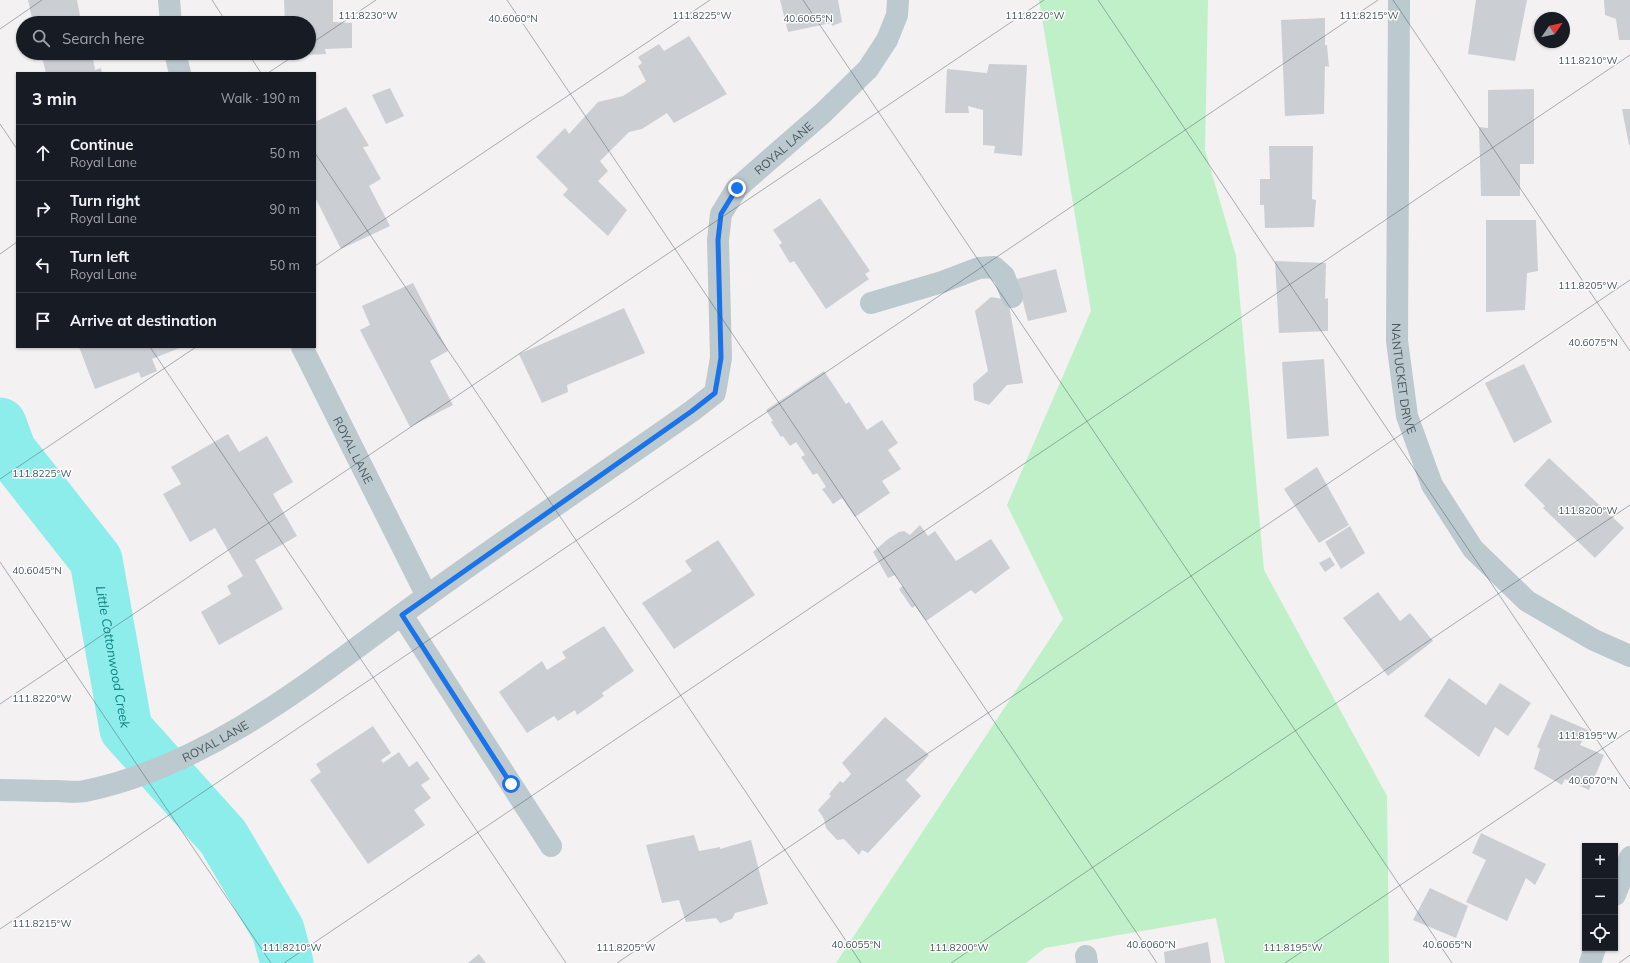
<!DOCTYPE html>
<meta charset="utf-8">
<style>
:root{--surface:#171b24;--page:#242831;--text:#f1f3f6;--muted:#9ea1a6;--line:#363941}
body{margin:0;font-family:Mulish,sans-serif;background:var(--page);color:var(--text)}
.controls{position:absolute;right:12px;bottom:12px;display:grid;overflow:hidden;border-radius:0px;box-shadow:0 1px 3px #0004}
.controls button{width:36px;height:36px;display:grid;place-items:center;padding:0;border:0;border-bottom:1px solid var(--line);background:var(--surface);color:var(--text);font:20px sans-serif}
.compass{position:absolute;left:1534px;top:12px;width:36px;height:36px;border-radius:50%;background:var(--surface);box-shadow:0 1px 3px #0004;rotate:56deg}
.stop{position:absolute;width:12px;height:12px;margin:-9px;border:3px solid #1a73e8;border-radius:50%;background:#fff}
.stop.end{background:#1a73e8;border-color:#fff;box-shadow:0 1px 4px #0008}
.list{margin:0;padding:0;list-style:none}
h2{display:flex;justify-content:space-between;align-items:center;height:52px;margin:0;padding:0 16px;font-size:17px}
h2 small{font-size:13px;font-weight:400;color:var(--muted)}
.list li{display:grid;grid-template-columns:26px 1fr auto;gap:12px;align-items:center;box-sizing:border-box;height:56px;padding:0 16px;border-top:1px solid var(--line)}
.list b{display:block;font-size:15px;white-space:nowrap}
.list p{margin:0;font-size:13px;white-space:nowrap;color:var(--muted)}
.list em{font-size:13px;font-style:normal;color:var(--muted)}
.icon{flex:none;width:22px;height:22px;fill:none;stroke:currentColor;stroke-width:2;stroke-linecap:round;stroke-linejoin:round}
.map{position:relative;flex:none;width:1630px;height:963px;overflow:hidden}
.search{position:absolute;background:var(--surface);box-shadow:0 1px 3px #0004;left:16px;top:16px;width:300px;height:44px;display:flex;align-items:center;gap:10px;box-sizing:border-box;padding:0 14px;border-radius:22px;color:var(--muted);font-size:15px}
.panel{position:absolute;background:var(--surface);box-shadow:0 1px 3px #0004;left:16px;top:72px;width:300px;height:276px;border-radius:0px}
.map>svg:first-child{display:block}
</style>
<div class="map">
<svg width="1630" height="963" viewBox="0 0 1630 963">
<rect width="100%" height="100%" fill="#f3f1f2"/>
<path fill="#c0f0c8" d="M 1039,0 L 1208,0 L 1205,150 L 1236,256 L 1264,570 L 1387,796 L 1389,963 L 1225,963 L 1216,918 L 1045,948 L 1026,963 L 836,963 L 1063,619 L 1007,505 L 1091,311 Z"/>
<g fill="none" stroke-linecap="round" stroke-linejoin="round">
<path stroke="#8dedeb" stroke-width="53" id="s1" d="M 0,424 L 10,451 L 96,560 L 126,729 L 223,837 L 278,930 L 287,963"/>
</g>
<path fill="#cbcfd3" d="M 28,0 L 77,0 L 81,21 L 87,20 L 87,23 L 33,23 Z
M 284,0 L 333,0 L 333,22 L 352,23 L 352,48 L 325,49 L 326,54 L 287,56 L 287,53 L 309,53 L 309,23 L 285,23 Z
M 780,0 L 838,0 L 842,22 L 832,26 L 831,23 L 788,32 Z
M 1476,0 L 1527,0 L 1515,61 L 1468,54 Z
M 1604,0 L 1630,0 L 1630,40 L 1619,40 L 1616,19 L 1605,15 Z
M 1325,18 L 1325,45 L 1327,45 L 1329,67 L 1325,66 L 1324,114 L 1285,116 L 1281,20 Z
M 689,36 L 727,94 L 674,123 L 667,113 L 642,129 L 629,132 L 600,161 L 608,171 L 598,181 L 627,210 L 608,236 L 563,195 L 568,189 L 536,157 L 565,128 L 569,134 L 598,102 L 623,96 L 646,81 L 638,66 L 642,63 L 638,57 L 659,44 L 664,51 Z
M 41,53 L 92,53 L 95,70 L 101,68 L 102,73 L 46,73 Z
M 989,64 L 1027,65 L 1022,156 L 994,153 L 995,146 L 983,145 L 983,110 L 968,106 L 969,113 L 945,113 L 947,69 L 987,73 Z
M 390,88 L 404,116 L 386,124 L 372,95 Z
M 1534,89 L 1534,164 L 1520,164 L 1520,196 L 1481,196 L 1479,127 L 1488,128 L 1488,90 Z
M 346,107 L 369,146 L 363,147 L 381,179 L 369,186 L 390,226 L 341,249 L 315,197 L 315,122 Z
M 1622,109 L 1630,109 L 1630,145 L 1629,145 Z
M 1269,146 L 1313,146 L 1312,199 L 1316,200 L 1314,227 L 1265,228 L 1264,205 L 1260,205 L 1260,179 L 1270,179 Z
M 820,198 L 870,271 L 865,274 L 869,279 L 826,309 L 794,261 L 790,263 L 779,245 L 782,243 L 773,230 Z
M 1486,220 L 1536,220 L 1538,271 L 1527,273 L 1525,310 L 1486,312 Z
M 1275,261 L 1326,263 L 1325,299 L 1328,298 L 1328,331 L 1279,333 Z
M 1056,269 L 1067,312 L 1028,321 L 1017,279 Z
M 413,283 L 448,351 L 430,361 L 453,405 L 410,427 L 360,330 L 370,325 L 362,306 Z
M 991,297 L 1008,300 L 1023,383 L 1007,385 L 989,405 L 974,400 L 973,384 L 988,371 L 975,311 Z
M 624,308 L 645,353 L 567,385 L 568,392 L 542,403 L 519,354 Z
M 79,347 L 182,347 L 152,359 L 157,371 L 141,378 L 139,372 L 95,389 Z
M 1324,359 L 1329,436 L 1287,439 L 1282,362 Z
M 1524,364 L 1552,422 L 1514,443 L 1485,383 Z
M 824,371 L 846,404 L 849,402 L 867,430 L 882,420 L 898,443 L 888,450 L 901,469 L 882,481 L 890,493 L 855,517 L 842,498 L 833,504 L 822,489 L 826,487 L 817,473 L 813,475 L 801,457 L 805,455 L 796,442 L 790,446 L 783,436 L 781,437 L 771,422 L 773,421 L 766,410 Z
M 228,434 L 239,452 L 267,436 L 293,482 L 273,494 L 297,536 L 255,560 L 283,609 L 219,645 L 201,612 L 231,594 L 227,586 L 243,576 L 215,528 L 190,542 L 163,494 L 181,484 L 171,467 Z
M 1549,458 L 1624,528 L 1595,558 L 1543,508 L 1545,506 L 1524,485 Z
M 1317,467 L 1349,525 L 1319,543 L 1284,489 Z
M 920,525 L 928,536 L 935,531 L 956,561 L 991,539 L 1010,568 L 975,594 L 971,590 L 926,621 L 915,606 L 912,608 L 899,589 L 903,586 L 895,575 L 888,578 L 873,552 L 888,539 L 899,532 L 904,531 L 910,535 Z
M 1350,526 L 1365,553 L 1341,569 L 1325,542 Z
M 718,540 L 755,595 L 674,649 L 642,603 L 692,571 L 685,561 Z
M 1330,557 L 1335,565 L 1325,572 L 1319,563 Z
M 1378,592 L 1400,621 L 1410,613 L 1433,641 L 1388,676 L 1343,618 Z
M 604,626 L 634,671 L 602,693 L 604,696 L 577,715 L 575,710 L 558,721 L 554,716 L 527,733 L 499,692 L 542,661 L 547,670 L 566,658 L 562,652 Z
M 1449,678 L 1486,705 L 1500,683 L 1531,703 L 1508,736 L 1495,727 L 1479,757 L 1424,716 Z
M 1551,714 L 1588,730 L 1580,745 L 1604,755 L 1589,790 L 1565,779 L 1562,785 L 1534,769 L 1540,749 L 1537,747 Z
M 885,717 L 929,755 L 906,780 L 921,796 L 868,853 L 862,850 L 859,855 L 844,839 L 837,840 L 826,828 L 824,819 L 818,810 L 831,796 L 829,794 L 840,781 L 843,783 L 851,774 L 842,763 Z
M 373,726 L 391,753 L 381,760 L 383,763 L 399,752 L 409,767 L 417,761 L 430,779 L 421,785 L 431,798 L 414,810 L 425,825 L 368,864 L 310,780 L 321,772 L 316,764 Z
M 1481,833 L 1546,864 L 1535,885 L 1526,878 L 1507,921 L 1466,902 L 1486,860 L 1472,853 Z
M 694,835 L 699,851 L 720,847 L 720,849 L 751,840 L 768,904 L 735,913 L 732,919 L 720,923 L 716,918 L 686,922 L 679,900 L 662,903 L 646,845 Z
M 1430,888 L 1468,906 L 1456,938 L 1413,920 Z
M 1208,942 L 1211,963 L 1165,963 L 1164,952 Z
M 479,954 L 486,963 L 468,963 Z"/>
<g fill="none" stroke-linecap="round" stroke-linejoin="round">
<g stroke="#bcc9ce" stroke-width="22">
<path d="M 169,0 L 171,23"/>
<path id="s2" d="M 1399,0 L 1397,341 L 1407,416 L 1432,485 L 1473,549 L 1527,601 L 1594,640 L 1630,656"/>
<path d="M 175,53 L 180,73"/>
<path d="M 871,303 L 942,282 L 979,268 L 994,267 L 1004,276 L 1012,297"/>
<path id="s3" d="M 302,347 L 427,596"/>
<path d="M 402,615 L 551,846"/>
<path id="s4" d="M 0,790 C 19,790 38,791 57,791 C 66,791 76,793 85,791 C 213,765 323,671 427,596 C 514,533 604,473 692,411 L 715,393 L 721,358 L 718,240 L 721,214 L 737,188 L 823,113 L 868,69 L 887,40 L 897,15 L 898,0"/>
<path d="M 1615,895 L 1630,857"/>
<path d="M 1086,956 L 1087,963"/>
<path d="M 1590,963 L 1595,948"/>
</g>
</g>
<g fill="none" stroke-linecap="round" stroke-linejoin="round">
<path stroke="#1a73e8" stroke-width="5" d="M 511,784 L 402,615 L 692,411 L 715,393 L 721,358 L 718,240 L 721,214 L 737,188"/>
</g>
<path fill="none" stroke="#48595f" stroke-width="1" stroke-opacity="0.45" d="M 212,0 L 227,23M 507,0 L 1157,963M 803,0 L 1452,963M 1098,0 L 1630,789M 1393,0 L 1630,351M 0,29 L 42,0M 309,45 L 376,0M 248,53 L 261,73M 268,73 L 298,53M 0,124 L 17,149M 315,153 L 861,963M 0,254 L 17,242M 315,266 L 710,0M 150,347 L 566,963M 0,479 L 196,347M 0,562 L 271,963M 0,704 L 1044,0M 0,929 L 1378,0M 284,963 L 1630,55M 617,963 L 1630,280M 951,963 L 1630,505M 1285,963 L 1630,730M 1619,963 L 1630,955"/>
<g text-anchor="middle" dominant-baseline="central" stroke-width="3" stroke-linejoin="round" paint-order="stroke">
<g font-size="12" fill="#48595f" stroke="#fff">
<text stroke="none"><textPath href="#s4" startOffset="1106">ROYAL LANE</textPath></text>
<text stroke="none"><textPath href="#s2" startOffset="379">NANTUCKET DRIVE</textPath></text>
<text stroke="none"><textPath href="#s3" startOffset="115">ROYAL LANE</textPath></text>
<text stroke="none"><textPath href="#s4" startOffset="225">ROYAL LANE</textPath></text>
</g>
<g font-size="13" font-style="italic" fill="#0d807e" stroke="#fff">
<text stroke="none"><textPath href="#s1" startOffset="266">Little Cottonwood Creek</textPath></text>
</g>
</g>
<g font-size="10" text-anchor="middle" fill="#48595f" stroke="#fff" stroke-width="3" stroke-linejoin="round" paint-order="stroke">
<text x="702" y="19">111.8225°W</text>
<text x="1035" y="19">111.8220°W</text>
<text x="1369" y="19">111.8215°W</text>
<text x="368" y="19">111.8230°W</text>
<text x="513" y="22">40.6060°N</text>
<text x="808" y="22">40.6065°N</text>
<text x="1588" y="64">111.8210°W</text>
<text x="1588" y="289">111.8205°W</text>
<text x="1593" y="346">40.6075°N</text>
<text x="42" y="477">111.8225°W</text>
<text x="1588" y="514">111.8200°W</text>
<text x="37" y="574">40.6045°N</text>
<text x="42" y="702">111.8220°W</text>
<text x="1588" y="739">111.8195°W</text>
<text x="1593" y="784">40.6070°N</text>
<text x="42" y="927">111.8215°W</text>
<text x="856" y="948">40.6055°N</text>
<text x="1151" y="948">40.6060°N</text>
<text x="1447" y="948">40.6065°N</text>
<text x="292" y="951">111.8210°W</text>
<text x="626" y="951">111.8205°W</text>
<text x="959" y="951">111.8200°W</text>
<text x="1293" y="951">111.8195°W</text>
</g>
</svg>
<div class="controls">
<button>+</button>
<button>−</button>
<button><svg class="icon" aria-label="locate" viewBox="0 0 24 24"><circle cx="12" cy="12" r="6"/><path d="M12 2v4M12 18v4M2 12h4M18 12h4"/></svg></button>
</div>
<svg class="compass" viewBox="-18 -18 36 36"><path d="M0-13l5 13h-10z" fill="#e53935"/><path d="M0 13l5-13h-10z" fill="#9ea1a6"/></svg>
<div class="stop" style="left:511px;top:784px"></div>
<div class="stop end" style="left:737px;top:188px"></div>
<div class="search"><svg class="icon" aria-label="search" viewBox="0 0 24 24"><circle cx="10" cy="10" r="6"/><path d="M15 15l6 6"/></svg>Search here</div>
<section class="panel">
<h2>3 min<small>Walk · 190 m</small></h2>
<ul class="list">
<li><svg class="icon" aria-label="ahead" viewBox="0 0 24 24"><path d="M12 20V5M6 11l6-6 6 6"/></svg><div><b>Continue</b><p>Royal Lane</p></div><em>50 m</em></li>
<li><svg class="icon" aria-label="right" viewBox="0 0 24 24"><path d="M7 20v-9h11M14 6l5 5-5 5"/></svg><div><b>Turn right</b><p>Royal Lane</p></div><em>90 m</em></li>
<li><svg class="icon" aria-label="left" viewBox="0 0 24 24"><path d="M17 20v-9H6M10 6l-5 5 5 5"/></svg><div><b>Turn left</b><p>Royal Lane</p></div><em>50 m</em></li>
<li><svg class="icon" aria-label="arrive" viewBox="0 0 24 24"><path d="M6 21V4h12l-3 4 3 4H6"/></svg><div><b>Arrive at destination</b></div></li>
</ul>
</section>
</div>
